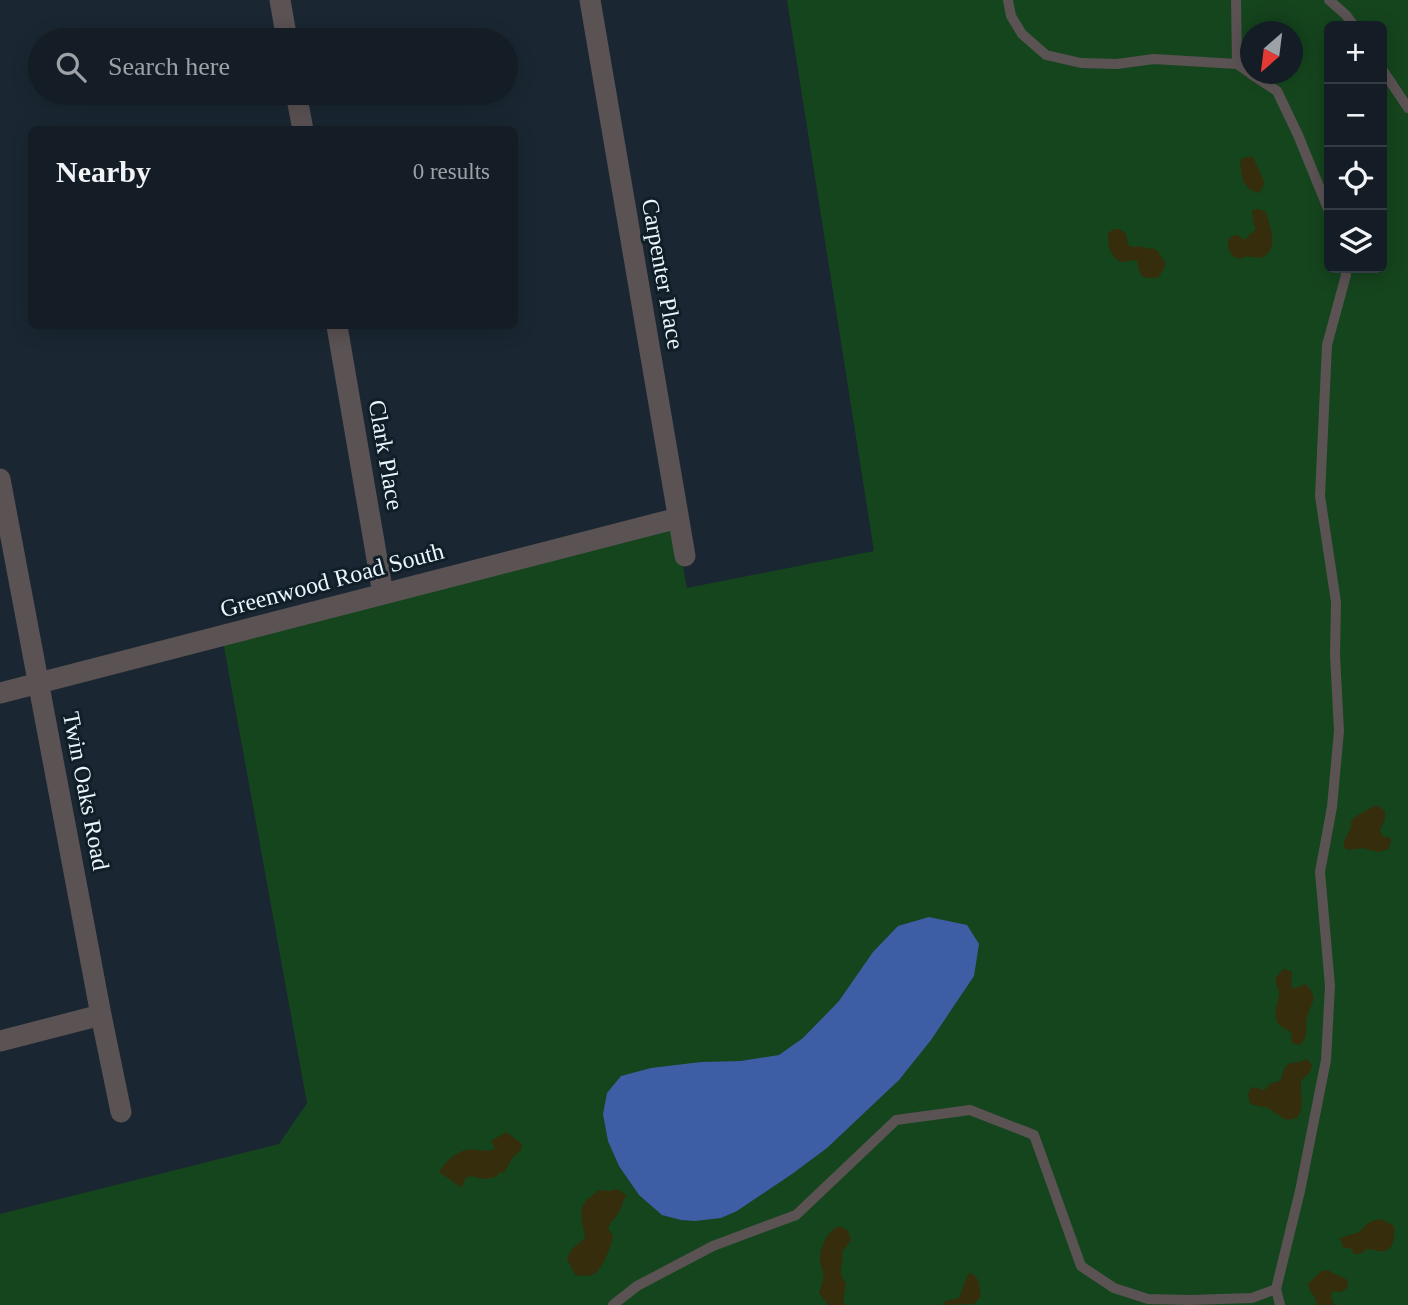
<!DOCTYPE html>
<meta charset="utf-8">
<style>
:root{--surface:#141d26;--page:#212a32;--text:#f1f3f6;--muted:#9da2a7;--line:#333b43}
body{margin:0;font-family:"Times New Roman",serif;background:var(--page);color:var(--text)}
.controls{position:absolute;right:21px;top:21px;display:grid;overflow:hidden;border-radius:10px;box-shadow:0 4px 18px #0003}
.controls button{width:63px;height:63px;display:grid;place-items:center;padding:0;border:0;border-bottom:2px solid var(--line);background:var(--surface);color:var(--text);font:35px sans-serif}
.compass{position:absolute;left:1240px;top:21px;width:63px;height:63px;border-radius:50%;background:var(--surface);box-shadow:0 4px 18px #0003;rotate:208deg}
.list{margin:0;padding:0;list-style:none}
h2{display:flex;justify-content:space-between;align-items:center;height:91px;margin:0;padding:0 28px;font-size:30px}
h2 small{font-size:23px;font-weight:400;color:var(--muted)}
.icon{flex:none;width:38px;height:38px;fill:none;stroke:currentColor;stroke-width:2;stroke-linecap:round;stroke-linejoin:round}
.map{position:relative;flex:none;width:1408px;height:1305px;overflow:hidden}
.search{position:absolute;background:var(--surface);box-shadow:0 4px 18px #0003;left:28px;top:28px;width:490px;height:77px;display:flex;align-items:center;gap:18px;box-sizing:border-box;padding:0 24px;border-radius:38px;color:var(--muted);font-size:26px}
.panel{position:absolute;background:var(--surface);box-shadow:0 4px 18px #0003;left:28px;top:126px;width:490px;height:203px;border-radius:10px}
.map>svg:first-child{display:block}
</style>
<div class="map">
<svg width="1408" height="1305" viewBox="0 0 1408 1305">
<rect width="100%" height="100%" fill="#1a2732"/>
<path fill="#15451d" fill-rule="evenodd" d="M 787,0 L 1408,0 L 1408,1305 L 0,1305 L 0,1214 L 279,1144 L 307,1103 L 223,641 L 674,520 L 687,588 L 874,551 ZM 1329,26 L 1382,26 L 1382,268 L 1329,268 ZM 1250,32 L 1292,32 L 1292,74 L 1250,74 Z"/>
<path fill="#352d0c" d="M 1248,157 L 1253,157 C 1255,163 1264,179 1264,183 C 1264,184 1260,193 1259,193 C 1242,189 1242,177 1240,161 L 1242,158 Z
M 1255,209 C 1260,210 1263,209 1266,213 C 1268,215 1268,220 1269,223 C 1272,233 1276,247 1266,255 C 1259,262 1250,253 1239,259 C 1229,255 1228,250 1228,240 L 1232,236 L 1237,235 L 1244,240 L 1256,229 C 1253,221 1253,220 1252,211 Z
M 1113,229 L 1120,229 L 1126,234 L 1128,245 L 1134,247 L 1140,246 L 1147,249 L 1151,248 L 1157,250 L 1166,264 L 1159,277 C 1141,280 1140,277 1137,260 L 1121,262 C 1109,255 1108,247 1108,234 Z
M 1376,805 L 1385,811 L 1385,819 L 1380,830 L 1383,837 L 1390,837 L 1391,841 L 1389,849 L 1378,852 L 1362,848 L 1348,850 L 1344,847 L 1344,841 L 1351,827 L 1351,821 L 1355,817 Z
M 1283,969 L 1291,971 L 1292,974 L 1291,982 L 1292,988 L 1296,988 L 1305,984 C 1320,998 1311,1002 1307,1017 C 1304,1029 1310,1034 1300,1045 L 1292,1043 L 1291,1037 L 1292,1033 C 1288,1030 1281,1027 1278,1023 C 1272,1014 1278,1003 1279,995 C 1280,988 1274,985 1276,978 C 1278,975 1281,972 1283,969 Z
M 1307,1059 L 1312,1065 C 1311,1073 1307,1075 1301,1080 C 1300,1093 1305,1107 1297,1118 L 1286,1120 L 1268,1108 L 1250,1104 L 1248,1094 L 1252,1087 L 1265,1090 L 1269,1084 L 1280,1081 L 1285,1067 L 1290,1063 L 1300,1062 Z
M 506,1132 L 522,1144 L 521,1150 L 512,1158 L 504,1173 L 499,1172 L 497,1177 C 495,1177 486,1179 484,1179 C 473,1178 466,1170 462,1188 L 439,1172 C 445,1162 455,1152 467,1150 C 477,1148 486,1154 495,1148 L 491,1141 Z
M 617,1189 L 627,1196 C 622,1201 623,1204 620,1210 C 617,1216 611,1221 608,1228 L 613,1236 C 611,1246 602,1272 592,1275 C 588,1277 580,1275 575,1275 L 567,1259 L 571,1250 L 585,1238 C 584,1227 577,1211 585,1202 C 589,1197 594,1196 598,1190 L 609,1191 Z
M 1378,1219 L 1383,1220 L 1394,1226 C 1395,1237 1394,1254 1378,1251 C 1374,1250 1370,1249 1366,1249 C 1362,1253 1359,1256 1353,1253 L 1352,1249 L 1343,1247 L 1340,1238 L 1359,1232 L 1368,1223 Z
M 837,1227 L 841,1227 L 848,1231 L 851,1240 L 842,1252 C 845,1267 835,1269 846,1283 L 843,1302 L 846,1305 L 828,1305 L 819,1293 C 820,1289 822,1285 823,1281 C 825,1273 820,1266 820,1258 C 820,1247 827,1232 837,1227 Z
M 1328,1270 C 1335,1275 1342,1276 1348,1281 L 1347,1288 L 1341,1292 L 1333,1291 L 1331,1296 L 1334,1305 L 1317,1305 C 1316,1295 1309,1293 1308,1284 L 1321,1271 Z
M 972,1273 L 978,1280 L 981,1296 L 974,1304 L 942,1305 L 946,1301 L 959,1298 L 968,1274 Z"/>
<path fill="#3d5da4" d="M 929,917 L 967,925 L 979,944 L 974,976 L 931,1040 L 899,1080 L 827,1148 L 792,1174 L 737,1211 L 721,1218 L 695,1221 L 681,1220 L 662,1215 L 639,1195 L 619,1166 L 608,1141 L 603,1114 L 607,1093 L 621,1076 L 651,1068 L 701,1062 L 741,1061 L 779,1055 L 803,1038 L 839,1001 L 873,952 L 898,926 Z"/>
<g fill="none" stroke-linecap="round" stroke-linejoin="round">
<path stroke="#5b5254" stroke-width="10" d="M 1008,0 L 1011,16 L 1022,34 L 1046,55 L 1081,63 L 1117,64 L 1154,59 L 1237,64
M 1236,0 L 1237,64 L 1250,73
M 1329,0 L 1346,15 L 1354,26
M 1382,69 L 1408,108
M 1251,74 L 1277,91 L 1298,135 L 1329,211
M 1276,1289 L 1280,1305
M 613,1305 L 637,1286 L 713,1246 L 796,1215 L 896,1120 L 970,1110 L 1034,1135 L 1081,1266 L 1114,1288 L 1148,1299 L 1190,1300 L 1252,1298 L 1276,1289 L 1300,1191 L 1326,1060 L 1330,986 L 1320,872 L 1332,807 L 1339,731 L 1335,655 L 1336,602 L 1320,496 L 1327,345 L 1346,275 L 1345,268"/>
<path stroke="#5b5254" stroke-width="21" d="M 280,0 L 287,40
M 590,0 L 685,556
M 296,93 L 303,130
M 337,326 L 383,594
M 0,479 L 101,1015 L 121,1112
M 0,693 L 678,518
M 0,1041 L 101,1015"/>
</g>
<g text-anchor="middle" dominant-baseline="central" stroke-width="6" stroke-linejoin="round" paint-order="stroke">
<g font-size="24" fill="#ecf5fc" stroke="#101e28">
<text transform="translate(663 274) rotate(80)">Carpenter Place</text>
<text transform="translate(386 455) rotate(80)">Clark Place</text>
<text transform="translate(332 580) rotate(-15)">Greenwood Road South</text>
<text transform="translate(86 791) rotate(79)">Twin Oaks Road</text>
</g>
</g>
</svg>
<div class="controls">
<button>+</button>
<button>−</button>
<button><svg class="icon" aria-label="locate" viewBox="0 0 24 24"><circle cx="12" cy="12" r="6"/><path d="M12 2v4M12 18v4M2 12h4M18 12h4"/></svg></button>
<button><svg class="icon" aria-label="layers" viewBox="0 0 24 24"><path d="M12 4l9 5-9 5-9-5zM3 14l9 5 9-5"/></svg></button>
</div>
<svg class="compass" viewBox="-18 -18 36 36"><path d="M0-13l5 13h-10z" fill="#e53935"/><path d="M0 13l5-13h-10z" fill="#9da2a7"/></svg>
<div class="search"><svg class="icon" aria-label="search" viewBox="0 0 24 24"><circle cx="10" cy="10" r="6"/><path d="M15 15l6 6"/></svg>Search here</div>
<section class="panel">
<h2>Nearby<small>0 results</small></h2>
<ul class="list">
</ul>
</section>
</div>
